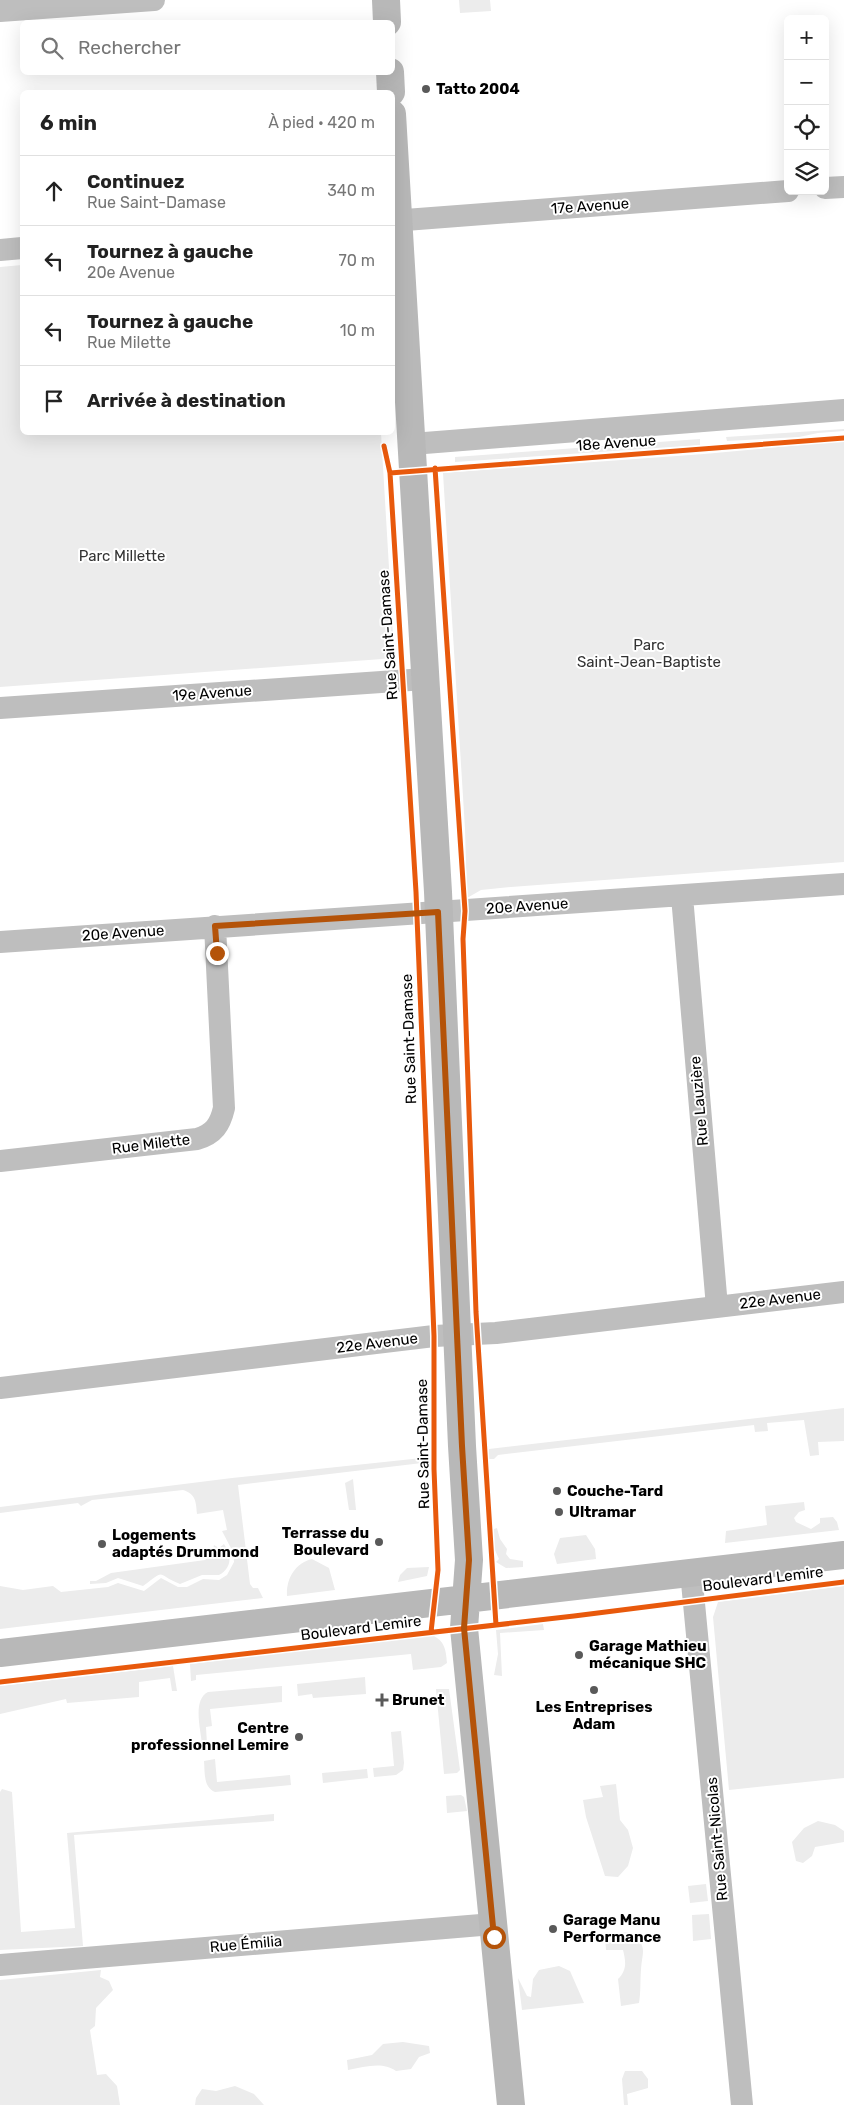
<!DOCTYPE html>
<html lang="fr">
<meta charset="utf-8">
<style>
:root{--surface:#fff;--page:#f2f2f2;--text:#222;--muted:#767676;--line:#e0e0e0}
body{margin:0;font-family:Rubik,sans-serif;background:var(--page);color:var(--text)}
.controls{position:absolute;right:15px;top:15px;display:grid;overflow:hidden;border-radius:8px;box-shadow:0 5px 20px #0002}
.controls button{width:45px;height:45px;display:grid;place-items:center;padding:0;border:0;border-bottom:1px solid var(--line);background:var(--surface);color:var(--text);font:25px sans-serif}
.stop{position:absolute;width:15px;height:15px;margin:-11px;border:4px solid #b45309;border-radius:50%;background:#fff}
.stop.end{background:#b45309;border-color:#fff;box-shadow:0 1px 5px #0008}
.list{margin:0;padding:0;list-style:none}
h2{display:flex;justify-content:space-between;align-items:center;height:65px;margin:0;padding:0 20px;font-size:21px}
h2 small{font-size:16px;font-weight:400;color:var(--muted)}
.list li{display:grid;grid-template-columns:32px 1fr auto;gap:15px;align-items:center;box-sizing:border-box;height:70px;padding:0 20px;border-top:1px solid var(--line)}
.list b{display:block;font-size:19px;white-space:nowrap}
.list p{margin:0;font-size:16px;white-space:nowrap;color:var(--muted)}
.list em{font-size:16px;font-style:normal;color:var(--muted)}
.icon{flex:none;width:28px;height:28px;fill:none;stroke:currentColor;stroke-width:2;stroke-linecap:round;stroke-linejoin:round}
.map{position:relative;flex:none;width:844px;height:2105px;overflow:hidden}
.search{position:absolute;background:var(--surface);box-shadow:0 5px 20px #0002;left:20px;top:20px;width:375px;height:55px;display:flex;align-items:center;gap:12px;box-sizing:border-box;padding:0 18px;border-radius:8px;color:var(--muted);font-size:19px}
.panel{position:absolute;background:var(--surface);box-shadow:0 5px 20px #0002;left:20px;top:90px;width:375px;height:345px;border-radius:8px}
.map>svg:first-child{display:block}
</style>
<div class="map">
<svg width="844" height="2105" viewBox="0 0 844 2105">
<rect width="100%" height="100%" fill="#fff"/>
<path fill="#ececec" d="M 459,0 L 490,0 L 491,11 L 460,13 Z
M 22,265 L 22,432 L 381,433 L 394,652 L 388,658 L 382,659 L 0,687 L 0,267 Z
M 844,429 L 844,431 L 818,433 L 799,437 L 727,441 L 726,437 Z
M 700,439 L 700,445 L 455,462 L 455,457 Z
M 844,441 L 844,862 L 511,887 L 481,890 L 467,898 L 465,829 L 443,473 L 704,454 Z
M 844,1408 L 844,1441 L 818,1442 L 819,1455 L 810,1456 L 804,1420 L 767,1423 L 768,1431 L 755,1432 L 754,1425 L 498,1455 L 494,1459 L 489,1459 L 489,1449 Z
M 422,1458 L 422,1463 L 238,1485 L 250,1584 L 253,1588 L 258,1588 L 263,1598 L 0,1629 L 0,1586 L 23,1590 L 53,1586 L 61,1592 L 108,1587 L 118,1583 L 144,1591 L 161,1578 L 178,1587 L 187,1587 L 203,1579 L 219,1580 L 227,1575 L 234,1562 L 233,1552 L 222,1531 L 227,1530 L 223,1510 L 197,1514 C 196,1502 196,1494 183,1490 L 92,1500 L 81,1506 L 78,1503 L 0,1513 L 0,1507 L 232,1478 Z
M 353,1479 L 356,1510 L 349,1510 L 345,1483 Z
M 804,1502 L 805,1510 L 799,1512 L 794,1518 L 796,1522 L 811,1529 L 820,1523 L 820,1518 L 833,1517 L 837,1522 L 839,1530 L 725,1543 L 726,1531 L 767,1525 L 765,1506 Z
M 497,1528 L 500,1539 L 507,1549 L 506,1554 L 510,1559 L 523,1561 L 523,1567 L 506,1568 L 496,1562 L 499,1559 L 493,1546 L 491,1530 Z
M 586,1535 L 595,1549 L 596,1559 L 557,1564 L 554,1554 L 560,1538 Z
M 224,1544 C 231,1555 233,1567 219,1575 L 202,1575 L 180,1584 C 155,1574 167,1568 143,1586 L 118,1578 L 106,1583 L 90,1584 L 90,1581 L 96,1581 L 111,1573 L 205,1560 L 212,1555 L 214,1545 L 219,1548 Z
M 312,1559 L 329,1568 L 335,1590 L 287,1596 C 286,1579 295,1563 312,1559 Z
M 429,1567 L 427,1576 L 398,1582 L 400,1575 L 407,1568 Z
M 844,1586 L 844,1778 L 729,1790 L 713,1617 L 718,1602 Z
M 543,1624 L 544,1630 L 500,1633 L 502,1676 L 494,1675 L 498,1654 L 496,1630 Z
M 432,1635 C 445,1641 446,1650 447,1663 L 441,1667 L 413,1670 L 411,1654 L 196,1675 L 196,1680 L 191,1681 L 190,1664 Z
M 173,1666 L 177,1691 L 172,1691 L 170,1678 L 139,1682 L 139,1697 L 67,1703 L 66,1699 L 0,1714 L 0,1686 Z
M 365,1677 L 366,1694 L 313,1698 L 312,1694 L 298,1696 L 297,1684 Z
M 282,1686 L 282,1702 L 210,1709 L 212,1726 L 206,1727 L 207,1744 L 202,1745 C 201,1730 192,1700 208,1692 Z
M 436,1689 L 449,1689 L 460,1770 L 457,1773 L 444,1774 Z
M 401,1731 L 404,1763 L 403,1770 L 396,1775 L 374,1777 L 373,1768 L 394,1766 L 391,1732 Z
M 215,1759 L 217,1782 L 290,1775 L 291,1785 L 215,1792 C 203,1787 205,1772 204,1761 Z
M 367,1769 L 368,1778 L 323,1783 L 322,1773 Z
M 616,1784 L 620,1820 L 628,1830 L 633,1848 L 628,1866 L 618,1877 L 605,1876 L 586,1817 L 583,1800 L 603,1797 L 600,1786 Z
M 2,1789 L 12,1792 L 21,1932 L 75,1928 L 67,1833 L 274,1814 L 274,1821 L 74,1835 L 83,1946 L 0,1950 L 0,1792 Z
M 461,1795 L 464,1797 L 467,1811 L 447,1813 L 446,1796 Z
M 818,1821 L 835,1825 L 844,1831 L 844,1842 L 815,1847 L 812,1856 L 803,1863 L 796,1861 L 792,1842 L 804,1828 Z
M 706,1884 L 708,1901 L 690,1903 L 688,1886 Z
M 709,1914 L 711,1939 L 693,1941 L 692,1915 Z
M 629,1932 C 649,1946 642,1951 641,1970 C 640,1982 641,1991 639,2003 L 621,2006 L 618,1979 C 627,1970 626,1962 623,1950 L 606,1950 L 605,1935 Z
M 559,1966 L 570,1971 L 584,2003 L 522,2010 L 518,1978 L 527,1996 L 531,1997 L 533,1979 L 539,1970 Z
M 101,1970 L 100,1977 L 109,1981 L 113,1990 L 96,2008 L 95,2026 L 90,2030 L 97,2075 L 106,2074 L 117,2086 L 120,2105 L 0,2105 L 0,1980 Z
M 403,2042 L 429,2046 L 430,2053 L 419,2057 L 411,2069 L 396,2071 C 382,2061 365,2067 348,2070 L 347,2060 L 372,2055 L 383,2044 Z
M 625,2071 L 642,2071 L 648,2079 L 648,2088 L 627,2094 L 628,2105 L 624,2105 L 622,2079 Z
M 235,2086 L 254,2094 L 264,2105 L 195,2105 L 196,2098 L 202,2089 L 216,2091 Z"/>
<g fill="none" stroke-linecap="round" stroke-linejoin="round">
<path stroke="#bebebe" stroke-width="22" d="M 0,11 L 154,0
M 825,188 L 844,187
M 392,221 L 788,191
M 0,250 L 22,248
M 412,444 L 844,410
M 0,708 L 425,679
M 682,896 L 717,1307
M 0,942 L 844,884
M 0,1161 L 197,1139 C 214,1134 220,1125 224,1108 L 215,926
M 0,1388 L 434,1336 L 496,1333 L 844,1292
M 691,1572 L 742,2105
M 0,1965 L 493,1924"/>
<path stroke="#b8b8b8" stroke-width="28" d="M 386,0 L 387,22
M 390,72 L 391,92
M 392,114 L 438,892 L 462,1446 L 469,1560 L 464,1628 L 511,2105
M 0,1653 L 844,1555"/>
<g stroke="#fff" stroke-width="8">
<path id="cycleway" d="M 384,446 L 390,473 L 416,892 L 434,1336 L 434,1469 L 438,1570 L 431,1632
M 435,468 L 465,911 L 463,939 L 476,1312 L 496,1625
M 390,473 L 844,438
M 0,1682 L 574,1616 L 844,1582"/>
</g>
<use href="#cycleway" stroke="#e8590c" stroke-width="5"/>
</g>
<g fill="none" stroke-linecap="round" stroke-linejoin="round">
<path stroke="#b45309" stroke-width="6" d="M 217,953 L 215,926 L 438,912 L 462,1446 L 469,1560 L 464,1628 L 494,1937"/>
</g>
<g fill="#595959" stroke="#fff" stroke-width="2">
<circle cx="426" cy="89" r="5"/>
<circle cx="557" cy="1491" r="5"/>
<circle cx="559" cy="1512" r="5"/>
<circle cx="379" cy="1542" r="5"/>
<circle cx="102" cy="1544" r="5"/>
<circle cx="579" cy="1655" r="5"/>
<circle cx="594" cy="1690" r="5"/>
<path d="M379.5 1692.5h5v5h5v5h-5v5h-5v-5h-5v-5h5z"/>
<circle cx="299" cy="1737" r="5"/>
<circle cx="553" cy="1929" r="5"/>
</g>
<g text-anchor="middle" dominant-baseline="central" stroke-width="4" stroke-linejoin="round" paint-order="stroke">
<g font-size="15" font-weight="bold" fill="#000" stroke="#fff" text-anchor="start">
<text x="436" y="89">Tatto 2004</text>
<text x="567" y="1491">Couche-Tard</text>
<text x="569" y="1512">Ultramar</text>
<text x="369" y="1533" text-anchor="end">Terrasse du<tspan x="369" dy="17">Boulevard</tspan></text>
<text x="112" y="1535">Logements<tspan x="112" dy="17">adaptés Drummond</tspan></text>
<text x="589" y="1646">Garage Mathieu<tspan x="589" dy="17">mécanique SHC</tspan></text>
<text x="392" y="1700">Brunet</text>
<text x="594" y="1707" text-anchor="middle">Les Entreprises<tspan x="594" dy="17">Adam</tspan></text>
<text x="289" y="1728" text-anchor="end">Centre<tspan x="289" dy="17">professionnel Lemire</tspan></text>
<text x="563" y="1920">Garage Manu<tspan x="563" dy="17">Performance</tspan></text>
</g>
<g font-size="15" fill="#000" stroke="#fff">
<text transform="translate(590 206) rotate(-4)">17e Avenue</text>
<text transform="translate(616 443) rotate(-4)">18e Avenue</text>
<text transform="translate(388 635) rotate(-94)">Rue Saint-Damase</text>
<text transform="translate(212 693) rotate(-4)">19e Avenue</text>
<text transform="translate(527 906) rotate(-4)">20e Avenue</text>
<text transform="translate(123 933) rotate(-4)">20e Avenue</text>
<text transform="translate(409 1039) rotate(-92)">Rue Saint-Damase</text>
<text transform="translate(699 1101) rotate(-95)">Rue Lauzière</text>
<text transform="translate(151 1144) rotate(-7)">Rue Milette</text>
<text transform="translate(780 1299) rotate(-7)">22e Avenue</text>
<text transform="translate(377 1343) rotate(-7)">22e Avenue</text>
<text transform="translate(423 1444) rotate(-91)">Rue Saint-Damase</text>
<text transform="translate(763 1579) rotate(-7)">Boulevard Lemire</text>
<text transform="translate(361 1628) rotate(-7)">Boulevard Lemire</text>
<text transform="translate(717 1839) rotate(-95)">Rue Saint-Nicolas</text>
<text transform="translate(246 1944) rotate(-5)">Rue Émilia</text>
</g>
<g font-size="15" fill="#333" stroke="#fff">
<text x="122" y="556">Parc Millette</text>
<text x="649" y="645">Parc<tspan x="649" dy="17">Saint-Jean-Baptiste</tspan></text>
</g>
</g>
</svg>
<div class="controls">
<button>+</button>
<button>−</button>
<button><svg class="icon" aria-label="locate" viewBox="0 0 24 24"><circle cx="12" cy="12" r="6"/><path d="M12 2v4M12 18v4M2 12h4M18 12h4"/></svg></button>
<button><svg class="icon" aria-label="layers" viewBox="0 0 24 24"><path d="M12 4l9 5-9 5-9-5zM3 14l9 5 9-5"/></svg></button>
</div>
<div class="stop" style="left:494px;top:1937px"></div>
<div class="stop end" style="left:217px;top:953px"></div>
<div class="search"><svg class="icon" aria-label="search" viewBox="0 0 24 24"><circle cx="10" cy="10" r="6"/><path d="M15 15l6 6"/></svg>Rechercher</div>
<section class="panel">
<h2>6 min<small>À pied · 420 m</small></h2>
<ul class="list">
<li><svg class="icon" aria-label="ahead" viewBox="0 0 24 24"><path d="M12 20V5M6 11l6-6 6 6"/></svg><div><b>Continuez</b><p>Rue Saint-Damase</p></div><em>340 m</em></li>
<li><svg class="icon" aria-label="left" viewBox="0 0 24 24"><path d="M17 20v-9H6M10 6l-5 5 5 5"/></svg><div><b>Tournez à gauche</b><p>20e Avenue</p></div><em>70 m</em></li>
<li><svg class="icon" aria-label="left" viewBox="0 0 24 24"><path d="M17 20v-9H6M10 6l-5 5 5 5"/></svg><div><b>Tournez à gauche</b><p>Rue Milette</p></div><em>10 m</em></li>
<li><svg class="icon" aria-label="arrive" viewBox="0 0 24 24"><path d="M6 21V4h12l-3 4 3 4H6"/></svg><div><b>Arrivée à destination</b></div></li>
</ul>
</section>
</div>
